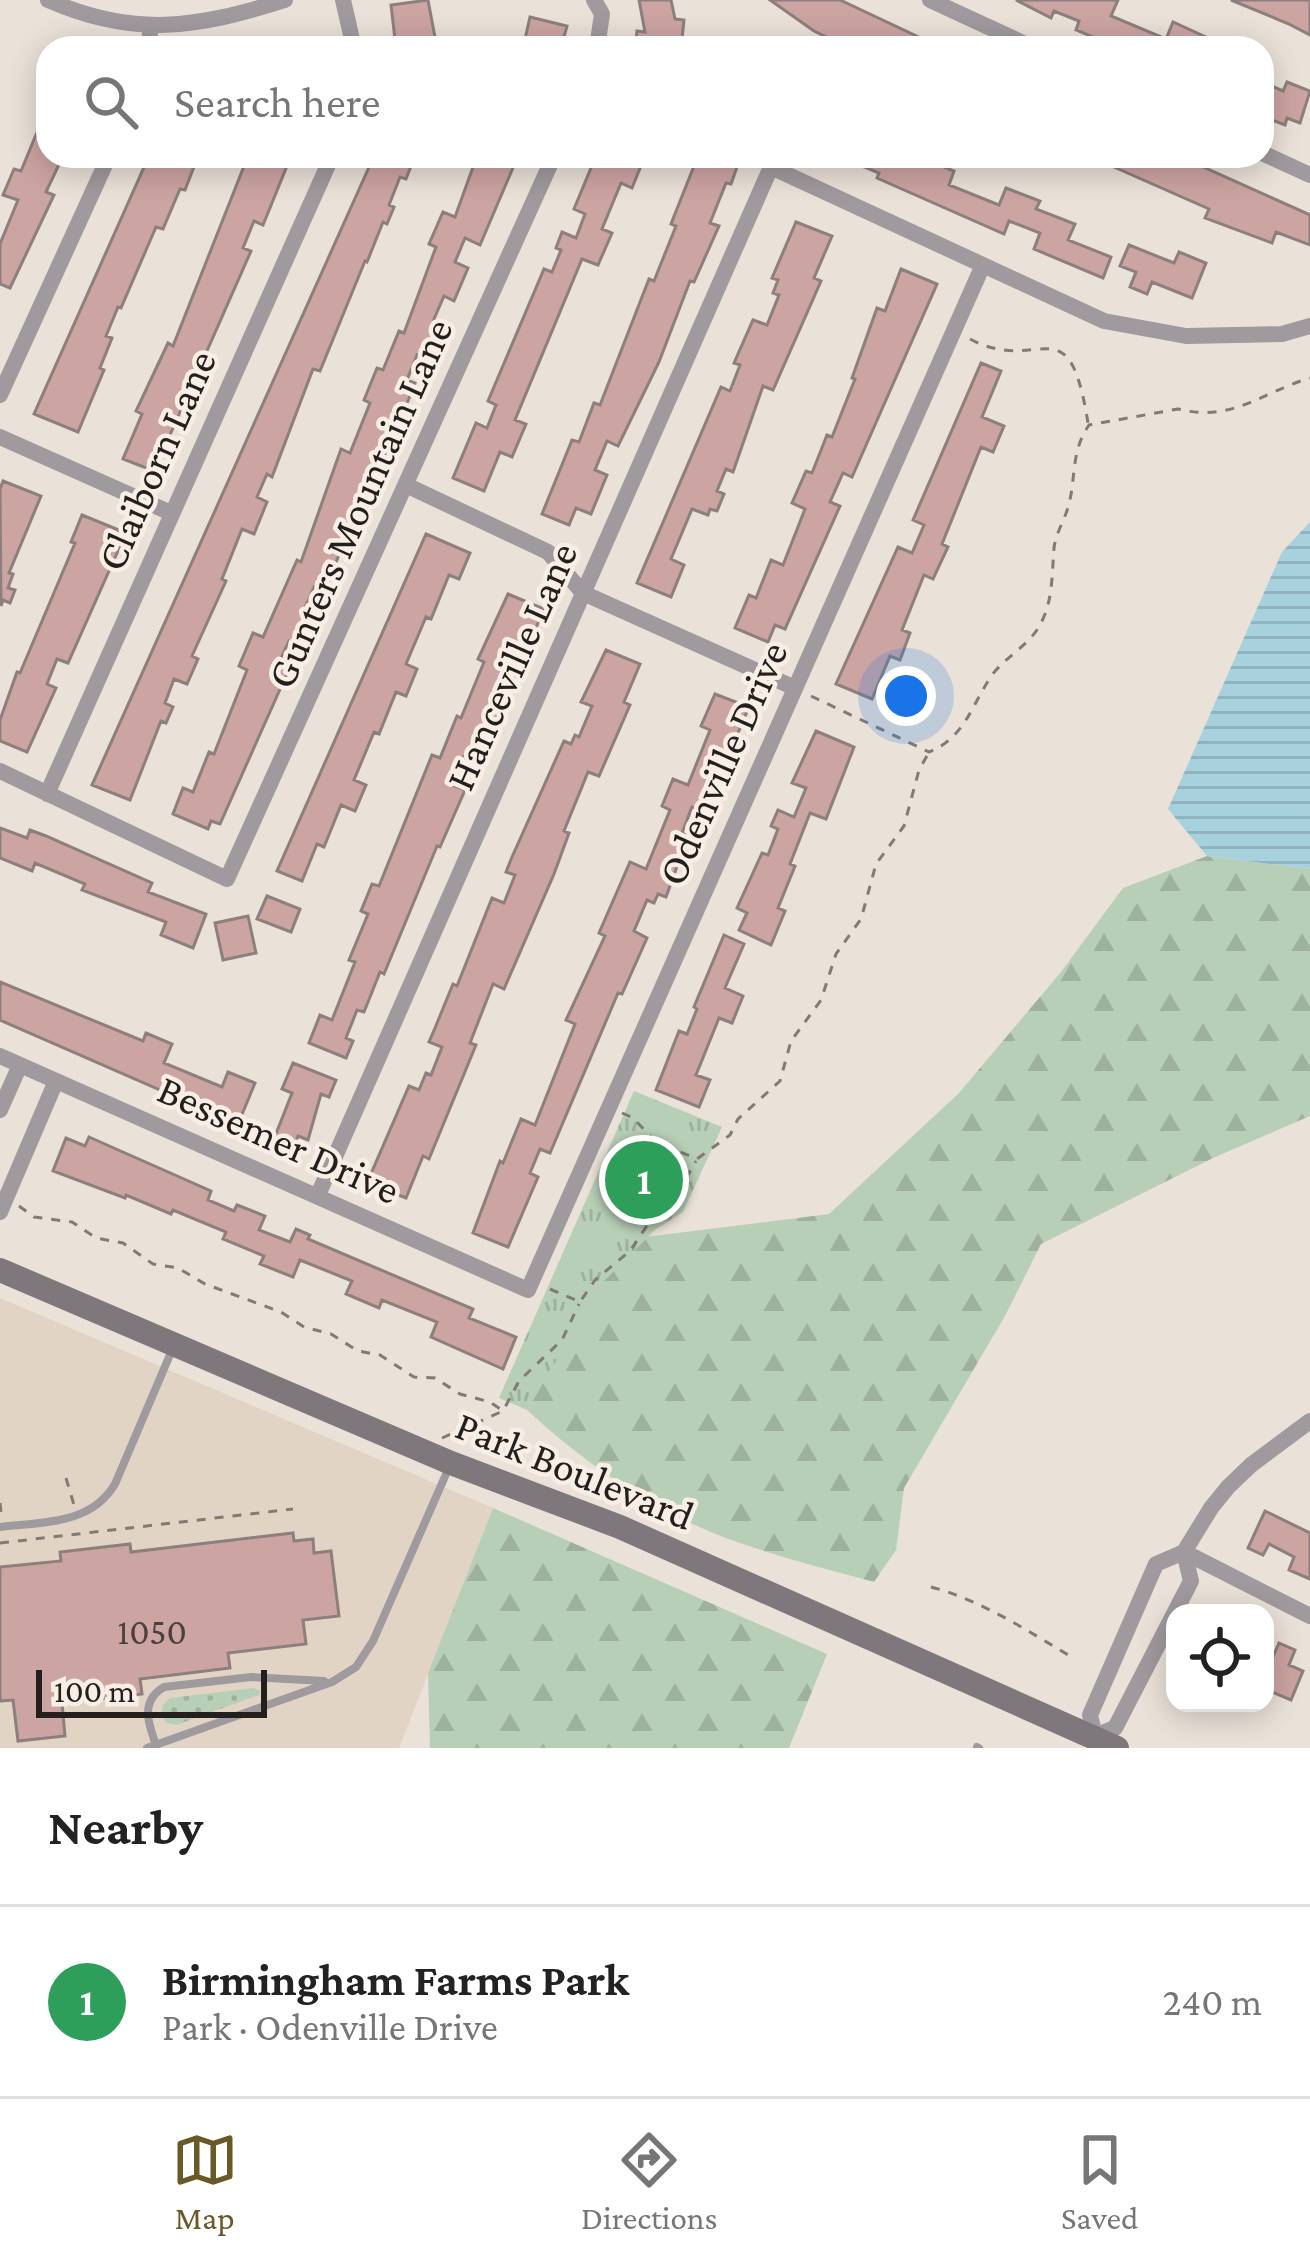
<!DOCTYPE html>
<meta charset="utf-8">
<style>
:root{--surface:#fff;--page:#f2f2f2;--text:#222;--muted:#767676;--line:#e0e0e0;--accent:#685926}
body{margin:0;font-family:"Crimson Pro",serif;background:var(--page);color:var(--text)}
.controls{position:absolute;right:36px;bottom:36px;display:grid;overflow:hidden;border-radius:24px;box-shadow:0 6px 30px #0003}
.controls button{width:108px;height:108px;display:grid;place-items:center;padding:0;border:0;border-bottom:3px solid var(--line);background:var(--surface);color:var(--text);font:60px sans-serif}
.scale{position:absolute;left:36px;bottom:30px;width:231px;box-sizing:border-box;padding-left:12px;border:6px solid #221f1c;border-top:0;font-size:33px;line-height:42px;white-space:nowrap;color:#221f1c;-webkit-text-stroke:9px #f8eee5;paint-order:stroke}
.you{position:absolute;left:906px;top:696px;width:42px;height:42px;margin:-30px;border:9px solid #fff;border-radius:50%;background:#1a73e8;box-shadow:0 0 0 18px #1a73e833}
.badge{display:grid;place-items:center;width:78px;height:78px;border-radius:50%;background:var(--accent);color:#fff;font-size:39px;font-weight:700}
.pin{position:absolute;translate:-50% -50%;border:6px solid #fff;box-shadow:0 3px 12px #0006}
.list{margin:0;padding:0;list-style:none}
h2{display:flex;justify-content:space-between;align-items:center;height:156px;margin:0;padding:0 48px;font-size:51px}
h2 small{font-size:39px;font-weight:400;color:var(--muted)}
.list li{display:grid;grid-template-columns:78px 1fr auto;gap:36px;align-items:center;box-sizing:border-box;height:192px;padding:0 48px;border-top:3px solid var(--line)}
.list b{display:block;font-size:45px;white-space:nowrap}
.list p{margin:0;font-size:39px;white-space:nowrap;color:var(--muted)}
.list em{font-size:39px;font-style:normal;color:var(--muted)}
.icon{flex:none;width:66px;height:66px;fill:none;stroke:currentColor;stroke-width:2;stroke-linecap:round;stroke-linejoin:round}
.map{position:relative;flex:none;width:1310px;height:1748px;overflow:hidden}
.search{position:absolute;background:var(--surface);box-shadow:0 6px 30px #0003;left:36px;right:36px;top:36px;height:132px;display:flex;align-items:center;gap:30px;box-sizing:border-box;padding:0 42px;border-radius:36px;color:var(--muted);font-size:45px}
.sheet{height:348px;background:var(--surface)}
nav{display:flex;justify-content:space-around;align-items:center;box-sizing:border-box;height:168px;border-top:3px solid var(--line);background:var(--surface);font-size:33px;color:var(--muted)}
nav a{display:grid;justify-items:center;gap:6px}
nav .on{color:var(--accent)}
.map>svg:first-child{display:block}
</style>
<div class="map">
<svg width="1310" height="1748" viewBox="0 0 1310 1748">
<defs>
<pattern id="grass-dots" width="8" height="8" patternUnits="userSpaceOnUse" patternTransform="scale(3)"><rect width="8" height="8" fill="#b8cfb7"/><path d="M2 2h.1M6 6h.1" fill="none" stroke="#9eb19d" stroke-width="1.8" stroke-linecap="round"/></pattern>
<pattern id="forest-firs" width="22" height="20" patternUnits="userSpaceOnUse" patternTransform="scale(3)"><rect width="22" height="20" fill="#b8cfb7"/><path d="M5 1l3.5 6h-7zM16 11l3.5 6h-7z" fill="#9eb19d"/></pattern>
<pattern id="park-tufts" width="24" height="20" patternUnits="userSpaceOnUse" patternTransform="scale(3)"><rect width="24" height="20" fill="#b8cfb7"/><path d="M3 7l-1-3M5 7V3M7 7l1-3M15 17l-1-3M17 17v-4M19 17l1-3" fill="none" stroke="#9eb19d"/></pattern>
<pattern id="water-rules" width="6" height="5" patternUnits="userSpaceOnUse" patternTransform="scale(3)"><rect width="6" height="5" fill="#a7d2dd"/><path d="M0 2.5h6" fill="none" stroke="#8fb4bd"/></pattern>
</defs>
<rect width="100%" height="100%" fill="#eae1d8"/>
<path fill="#e2d4c5" d="M 0,1298 L 493,1508 L 399,1748 L 0,1748 Z"/>
<path fill="url(#grass-dots)" d="M 254,1688 L 260,1691 L 259,1695 L 176,1725 L 166,1723 L 161,1714 L 163,1705 L 170,1698 Z"/>
<path fill="url(#forest-firs)" d="M 1207,856 L 1310,869 L 1310,1116 L 1213,1158 L 1041,1244 L 1005,1316 L 904,1488 L 896,1550 L 874,1582 C 807,1563 733,1547 671,1513 C 619,1486 570,1450 527,1410 L 609,1266 L 637,1238 L 829,1214 L 959,1093 L 1061,972 L 1123,888 Z
M 493,1508 L 827,1654 L 789,1748 L 430,1748 L 428,1673 Z"/>
<path fill="url(#park-tufts)" d="M 634,1091 L 722,1127 L 683,1212 L 655,1230 L 602,1283 L 527,1410 L 499,1398 Z"/>
<path fill="url(#water-rules)" d="M 1310,522 L 1310,869 L 1207,856 L 1168,809 L 1282,552 Z"/>
<path fill="#cca4a2" stroke="#8c7f7e" stroke-width="3" d="M 428,0 L 437,48 L 396,48 L 391,5 Z
M 639,0 L 671,0 L 675,19 L 684,20 L 681,48 L 635,48 L 637,31 L 645,32 Z
M 770,0 L 840,0 L 942,48 L 849,48 L 814,31 Z
M 1016,0 L 1118,0 L 1111,16 L 1166,39 L 1173,22 L 1230,48 L 1119,48 L 1076,30 L 1079,21 L 1054,11 L 1051,18 Z
M 1231,0 L 1310,0 L 1310,35 L 1289,24 Z
M 530,17 L 567,26 L 561,48 L 523,48 Z
M 1262,82 L 1283,91 L 1287,82 L 1310,91 L 1300,123 L 1287,118 L 1285,125 L 1262,116 Z
M 47,108 L 48,156 L 63,156 L 46,192 L 54,195 L 10,288 L 0,284 L 0,244 L 18,200 L 3,195 L 14,169 L 21,171 Z
M 149,156 L 175,156 L 195,164 L 185,190 L 180,189 L 163,229 L 156,227 L 121,308 L 118,307 L 106,336 L 112,338 L 100,368 L 104,370 L 78,432 L 34,414 Z
M 248,156 L 291,156 L 263,225 L 254,221 L 243,248 L 251,251 L 154,471 L 123,459 L 142,414 L 136,411 L 168,343 L 173,346 Z
M 374,156 L 415,156 L 406,179 L 400,177 L 389,205 L 394,207 L 387,224 L 383,222 L 367,262 L 365,261 L 320,371 L 313,369 L 272,477 L 267,474 L 257,497 L 267,502 L 254,534 L 242,529 L 222,579 L 226,581 L 192,656 L 198,659 L 187,684 L 174,679 L 165,703 L 173,707 L 166,723 L 161,721 L 130,800 L 92,785 Z
M 477,156 L 518,156 L 480,245 L 465,238 L 455,262 L 468,268 L 454,301 L 444,296 L 434,319 L 443,322 L 428,360 L 417,355 L 407,380 L 415,383 L 402,416 L 385,454 L 382,452 L 324,591 L 314,587 L 304,610 L 312,614 L 299,646 L 289,641 L 278,665 L 289,669 L 220,824 L 211,821 L 208,829 L 173,814 L 183,788 L 193,792 L 209,752 L 214,754 L 247,670 L 239,666 L 253,633 L 263,637 L 297,560 L 301,562 L 341,449 L 350,453 L 370,403 L 364,400 L 377,368 L 383,370 L 399,331 L 404,333 L 436,247 L 429,244 L 443,212 L 455,217 Z
M 596,156 L 610,161 L 612,156 L 645,156 L 632,188 L 621,183 L 602,229 L 612,233 L 598,265 L 582,259 L 515,420 L 526,424 L 512,457 L 500,452 L 484,491 L 453,478 L 476,423 L 487,428 L 496,405 L 488,401 L 544,269 L 552,272 L 561,250 L 556,248 L 562,232 L 576,238 L 585,214 L 574,209 Z
M 698,156 L 709,156 L 737,167 L 731,184 L 726,183 L 710,223 L 719,226 L 694,282 L 690,281 L 659,362 L 618,446 L 607,441 L 595,470 L 607,475 L 591,514 L 576,508 L 569,525 L 542,514 L 572,440 L 579,442 L 594,403 L 600,405 L 649,279 L 654,281 L 676,226 L 671,224 Z
M 838,156 L 918,156 L 954,171 L 949,185 L 999,205 L 1006,188 L 1040,201 L 1036,209 L 1075,224 L 1068,240 L 1111,257 L 1103,278 L 1034,249 L 1040,233 L 1009,221 L 1004,234 L 877,178 L 879,173 Z
M 1089,156 L 1163,156 L 1179,162 L 1181,157 L 1310,215 L 1310,245 L 1276,232 L 1272,243 L 1205,218 L 1209,209 Z
M 796,222 L 832,236 L 814,278 L 821,281 L 773,390 L 763,386 L 733,472 L 726,469 L 717,491 L 724,494 L 717,511 L 710,509 L 708,515 L 692,509 L 671,559 L 684,565 L 671,597 L 637,583 L 721,387 L 730,391 L 740,365 L 734,363 L 753,320 L 767,325 L 779,295 L 773,293 L 778,280 L 772,278 Z
M 1129,245 L 1174,263 L 1179,252 L 1206,263 L 1192,298 L 1152,282 L 1147,294 L 1130,287 L 1136,272 L 1120,266 Z
M 901,269 L 937,284 L 852,477 L 843,473 L 830,502 L 840,506 L 785,629 L 775,625 L 768,642 L 735,628 L 749,595 L 756,598 L 771,560 L 783,565 L 805,509 L 792,503 L 806,471 L 812,473 L 827,435 L 832,437 L 855,379 L 852,378 L 877,308 L 885,311 Z
M 981,363 L 1001,371 L 982,417 L 1004,426 L 993,452 L 981,447 L 942,544 L 948,547 L 933,579 L 924,575 L 902,630 L 910,633 L 900,660 L 890,656 L 872,699 L 836,684 L 898,547 L 912,553 L 924,525 L 913,520 Z
M 3,481 L 41,496 L 9,573 L 13,574 L 8,588 L 15,590 L 10,603 L 3,600 L 1,606 L 0,489 Z
M 82,515 L 119,530 L 114,542 L 121,544 L 68,663 L 57,659 L 47,684 L 56,688 L 27,752 L 0,741 L 0,720 L 17,672 L 20,673 L 75,543 L 71,542 Z
M 426,534 L 470,553 L 459,579 L 449,575 L 431,619 L 426,617 L 406,664 L 417,669 L 406,696 L 396,692 L 379,734 L 374,732 L 354,780 L 366,785 L 355,811 L 341,805 L 324,847 L 317,844 L 302,881 L 277,871 Z
M 508,594 L 544,609 L 478,763 L 463,757 L 452,785 L 465,790 L 440,847 L 437,846 L 384,974 L 380,972 L 364,1012 L 357,1010 L 346,1038 L 353,1041 L 346,1058 L 309,1043 L 320,1015 L 332,1020 L 355,962 L 349,960 L 368,914 L 361,911 L 372,884 L 379,886 L 432,755 L 440,758 L 457,716 L 461,718 L 484,662 L 478,659 Z
M 606,650 L 640,664 L 624,702 L 630,705 L 599,776 L 588,772 L 564,831 L 569,833 L 554,874 L 504,989 L 493,984 L 470,1043 L 476,1045 L 429,1159 L 423,1156 L 406,1198 L 367,1183 L 409,1086 L 419,1090 L 426,1073 L 431,1075 L 442,1047 L 429,1042 L 435,1028 L 453,984 L 457,986 L 492,898 L 504,903 L 515,875 L 506,872 L 512,857 L 564,741 L 571,744 L 575,735 L 579,737 L 592,706 L 581,702 Z
M 715,694 L 749,707 L 704,812 L 692,807 L 682,833 L 688,836 L 666,897 L 658,894 L 654,903 L 647,900 L 634,931 L 647,938 L 622,994 L 618,993 L 550,1153 L 540,1149 L 530,1173 L 538,1177 L 508,1247 L 473,1233 L 500,1161 L 503,1163 L 521,1119 L 535,1125 L 575,1024 L 566,1020 L 605,936 L 599,933 L 630,862 L 646,869 L 670,810 L 662,806 L 673,779 L 688,785 L 710,730 L 701,726 Z
M 816,731 L 854,747 L 826,819 L 810,813 L 790,864 L 795,866 L 778,908 L 785,911 L 771,945 L 739,930 L 747,913 L 737,908 L 762,853 L 768,855 L 778,829 L 771,826 L 778,810 L 794,817 L 806,788 L 792,783 Z
M 0,828 L 27,838 L 30,830 L 46,836 L 152,883 L 148,892 L 206,914 L 193,948 L 161,935 L 166,922 L 82,890 L 85,884 L 35,863 L 32,871 L 0,858 Z
M 267,896 L 300,909 L 291,932 L 257,919 Z
M 248,916 L 256,953 L 223,960 L 215,923 Z
M 724,935 L 744,944 L 725,988 L 743,996 L 732,1023 L 719,1018 L 696,1075 L 710,1080 L 699,1107 L 656,1090 L 679,1031 L 687,1034 L 697,1009 L 694,1007 Z
M 0,982 L 143,1041 L 146,1033 L 172,1044 L 164,1063 L 222,1087 L 228,1072 L 255,1083 L 238,1124 L 0,1020 Z
M 293,1063 L 336,1080 L 329,1097 L 321,1094 L 308,1140 L 298,1136 L 292,1152 L 272,1144 L 292,1093 L 282,1089 Z
M 89,1137 L 211,1191 L 208,1200 L 234,1211 L 237,1205 L 265,1216 L 259,1230 L 290,1242 L 296,1229 L 310,1235 L 308,1239 L 473,1309 L 469,1318 L 516,1337 L 503,1369 L 431,1337 L 437,1322 L 382,1300 L 379,1308 L 346,1294 L 352,1281 L 300,1260 L 293,1277 L 260,1264 L 264,1256 L 223,1239 L 226,1232 L 173,1210 L 171,1214 L 126,1195 L 125,1198 L 53,1171 L 66,1138 L 85,1146 Z
M 1265,1511 L 1310,1533 L 1310,1579 L 1289,1570 L 1294,1557 L 1269,1544 L 1263,1555 L 1248,1548 Z
M 293,1533 L 294,1541 L 313,1539 L 314,1553 L 331,1551 L 339,1616 L 303,1620 L 306,1644 L 228,1653 L 230,1668 L 140,1679 L 142,1694 L 62,1703 L 65,1736 L 18,1741 L 13,1700 L 0,1701 L 0,1567 L 61,1561 L 60,1552 L 130,1544 L 131,1552 Z
M 1279,1643 L 1295,1650 L 1289,1665 L 1303,1671 L 1291,1700 L 1265,1689 L 1265,1675 Z"/>
<g fill="none" stroke-linecap="round" stroke-linejoin="round">
<path stroke="#807b75" stroke-width="3" stroke-dasharray="9 9" stroke-linecap="butt" d="M 970,339 C 1041,377 1068,299 1088,423
M 811,696 L 929,752 C 965,738 972,704 992,675 C 1007,655 1031,645 1042,621 C 1053,599 1052,572 1054,548 C 1056,532 1065,520 1069,504 C 1076,476 1071,451 1089,425 L 1178,409 C 1232,423 1262,392 1310,378
M 622,1113 L 633,1118 L 656,1142 L 697,1159 L 730,1135 L 738,1119 L 780,1081 L 791,1041 L 821,1000 L 836,954 L 861,919 L 876,864 L 904,826 L 919,770 L 928,754
M 657,1163 L 663,1147
M 19,1206 L 34,1217 L 72,1222 L 96,1238 L 123,1243 L 153,1264 L 178,1268 L 205,1284 L 281,1312 L 304,1327 L 331,1334 L 358,1351 L 380,1355 L 414,1377 L 435,1378 L 460,1394 L 490,1402 L 503,1411
M 550,1289 L 580,1302 L 595,1280 L 630,1251 L 652,1218 L 670,1206 L 696,1161
M 442,1438 L 503,1411 L 519,1381 L 562,1340 L 579,1304
M 66,1478 L 74,1505
M 0,1503 L 1,1512 L 7,1515
M 0,1543 L 293,1509
M 931,1587 C 981,1600 1026,1630 1070,1656"/>
<path stroke="#9f9a9e" stroke-width="8" d="M 0,1527 C 42,1522 91,1525 115,1484 L 172,1350
M 156,1745 C 148,1723 140,1701 164,1687 L 251,1677 L 324,1681
M 977,1747 L 979,1748
M 147,1748 L 332,1682 L 356,1667 L 373,1641 L 450,1465"/>
<path stroke="#9f9a9e" stroke-width="16" d="M 48,0 C 134,38 197,28 285,0
M 343,0 L 354,48
M 594,0 L 602,14 L 597,48
M 930,0 L 1034,48
M 148,48 L 151,26
M 1262,153 L 1310,175
M 0,395 L 109,156
M 0,437 L 171,513
M 408,486 L 548,552 L 583,593 L 795,688
M 0,771 L 227,879 L 554,156
M 47,794 L 332,156
M 0,1056 L 528,1290 L 983,265
M 0,1110 L 20,1065
M 318,1195 L 771,167 L 1104,321 L 1186,336 L 1282,334 L 1310,326
M 0,1212 L 56,1081
M 1184,1552 L 1310,1616
M 1095,1736 L 1090,1715 L 1156,1564 L 1184,1552 L 1211,1508 L 1228,1487 L 1251,1465 L 1310,1421
M 1095,1736 L 1115,1728 L 1191,1581 L 1184,1552"/>
<path stroke="#7e777c" stroke-width="24" d="M 0,1270 L 451,1463 L 620,1527 L 1117,1748"/>
</g>
<g text-anchor="middle" dominant-baseline="central" stroke-width="9" stroke-linejoin="round" paint-order="stroke">
<g font-size="36" fill="#4c403e">
<text x="152" y="1632">1050</text>
</g>
<g font-size="42" fill="#221f1c" stroke="#f8eee5">
<text transform="translate(156 460) rotate(-66)">Claiborn Lane</text>
<text transform="translate(359 503) rotate(-66)">Gunters Mountain Lane</text>
<text transform="translate(511 666) rotate(-66)">Hanceville Lane</text>
<text transform="translate(722 763) rotate(-66)">Odenville Drive</text>
<text transform="translate(279 1139) rotate(24)">Bessemer Drive</text>
<text transform="translate(575 1470) rotate(22)">Park Boulevard</text>
</g>
</g>
</svg>
<div class="controls">
<button><svg class="icon" aria-label="locate" viewBox="0 0 24 24"><circle cx="12" cy="12" r="6"/><path d="M12 2v4M12 18v4M2 12h4M18 12h4"/></svg></button>
</div>
<div class="scale">100 m</div>
<div class="you"></div>
<div class="pin badge" style="left:644px;top:1180px;background:#2e9e5b">1</div>
<div class="search"><svg class="icon" aria-label="search" viewBox="0 0 24 24"><circle cx="10" cy="10" r="6"/><path d="M15 15l6 6"/></svg>Search here</div>
</div>
<section class="sheet">
<h2>Nearby<small></small></h2>
<ul class="list">
<li><span class="badge" style="background:#2e9e5b">1</span><div><b>Birmingham Farms Park</b><p>Park · Odenville Drive</p></div><em>240 m</em></li>
</ul>
</section>
<nav>
<a class="on"><svg class="icon" aria-label="map" viewBox="0 0 24 24"><path d="M3 6l6-2 6 2 6-2v14l-6 2-6-2-6 2zM9 4v14M15 6v14"/></svg>Map</a>
<a><svg class="icon" aria-label="directions" viewBox="0 0 24 24"><path d="M12 3l9 9-9 9-9-9zM9 14v-3h6M13 9l2 2-2 2"/></svg>Directions</a>
<a><svg class="icon" aria-label="saved" viewBox="0 0 24 24"><path d="M7 4h10v16l-5-4-5 4z"/></svg>Saved</a>
</nav>
